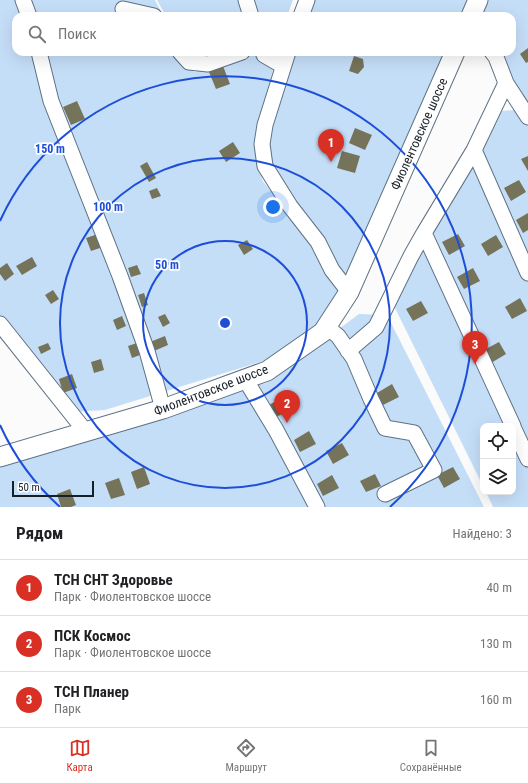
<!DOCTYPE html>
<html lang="ru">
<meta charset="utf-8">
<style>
:root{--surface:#fff;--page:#f6f6f6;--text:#202124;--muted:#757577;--line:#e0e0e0;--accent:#d93025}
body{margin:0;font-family:"Roboto Condensed",sans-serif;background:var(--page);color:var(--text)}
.controls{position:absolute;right:12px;bottom:12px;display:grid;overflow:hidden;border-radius:8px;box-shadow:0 4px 16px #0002}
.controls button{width:36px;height:36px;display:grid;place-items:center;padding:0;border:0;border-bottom:1px solid var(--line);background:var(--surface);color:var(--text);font:20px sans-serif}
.scale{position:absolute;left:12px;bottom:10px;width:82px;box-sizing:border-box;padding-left:4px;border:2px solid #171f26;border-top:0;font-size:11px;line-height:14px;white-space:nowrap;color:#171f26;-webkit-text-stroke:3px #fff;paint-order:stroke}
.you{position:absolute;left:273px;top:207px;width:14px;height:14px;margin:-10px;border:3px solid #fff;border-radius:50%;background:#1a73e8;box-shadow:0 0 0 6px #1a73e833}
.badge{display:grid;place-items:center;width:26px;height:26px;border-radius:50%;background:var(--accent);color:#fff;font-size:13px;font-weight:700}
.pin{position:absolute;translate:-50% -33px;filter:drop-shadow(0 1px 2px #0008)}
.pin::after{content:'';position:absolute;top:21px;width:14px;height:12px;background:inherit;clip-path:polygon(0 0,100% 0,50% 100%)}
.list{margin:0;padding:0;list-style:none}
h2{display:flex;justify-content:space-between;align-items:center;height:52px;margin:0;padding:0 16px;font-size:17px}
h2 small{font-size:13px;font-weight:400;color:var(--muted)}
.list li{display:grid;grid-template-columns:26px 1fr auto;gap:12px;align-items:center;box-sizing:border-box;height:56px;padding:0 16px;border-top:1px solid var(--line)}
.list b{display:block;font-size:15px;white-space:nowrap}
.list p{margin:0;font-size:13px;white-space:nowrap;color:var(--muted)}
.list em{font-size:13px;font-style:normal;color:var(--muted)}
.icon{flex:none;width:22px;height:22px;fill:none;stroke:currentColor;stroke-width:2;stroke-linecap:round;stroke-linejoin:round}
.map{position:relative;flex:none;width:528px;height:507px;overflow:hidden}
.search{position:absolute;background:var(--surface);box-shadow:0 4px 16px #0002;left:12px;right:12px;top:12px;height:44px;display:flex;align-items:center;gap:10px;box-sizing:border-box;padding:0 14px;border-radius:12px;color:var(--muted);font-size:15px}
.sheet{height:220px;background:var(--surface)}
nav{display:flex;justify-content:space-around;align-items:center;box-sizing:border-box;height:56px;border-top:1px solid var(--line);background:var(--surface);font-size:11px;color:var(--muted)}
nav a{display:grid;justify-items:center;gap:2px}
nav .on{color:var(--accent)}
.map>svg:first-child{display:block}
</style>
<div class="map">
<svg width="528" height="507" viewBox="0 0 528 507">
<rect width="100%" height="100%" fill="#fbfbfb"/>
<path fill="#c5def8" d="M 0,0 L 155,0 L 163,16 L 16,16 L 16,52 L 183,52 L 194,72 L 228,63 L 195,69 L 186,52 L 275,52 L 275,54 L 257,57 L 273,69 L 263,120 L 280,52 L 447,52 L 349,284 L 258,151 L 262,180 L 312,243 L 344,287 L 315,333 L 263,361 L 105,410 L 71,412 L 0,334 Z
M 157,0 L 293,0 L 287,16 L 166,16 Z
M 298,0 L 469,0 L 463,16 L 293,16 Z
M 483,0 L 528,0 L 528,106 L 486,52 L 512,52 L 512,16 L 476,16 Z
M 525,109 L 528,113 L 528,507 L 493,507 L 486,492 L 513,492 L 513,426 L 483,426 L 483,486 L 392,302 L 501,111 Z
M 359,314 L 387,315 L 484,507 L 0,507 L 0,464 L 266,383 Z"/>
<path fill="#75735a" d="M 528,48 L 528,62 L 526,63 L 520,54 Z
M 354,56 L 363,59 L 364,67 L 358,74 L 349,71 Z
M 223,66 L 230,84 L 216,89 L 209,72 Z
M 77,101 L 85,119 L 71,125 L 63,107 Z
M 355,128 L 372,135 L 365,150 L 349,143 Z
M 233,142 L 240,153 L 226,162 L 219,151 Z
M 342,151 L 360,156 L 355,173 L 337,168 Z
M 528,156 L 528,171 L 521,159 Z
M 147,162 L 156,178 L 149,182 L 140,166 Z
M 519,180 L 526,192 L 511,201 L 504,188 Z
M 157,188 L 161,196 L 152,199 L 149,191 Z
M 528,213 L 528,230 L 523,233 L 516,220 Z
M 101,233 L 106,246 L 91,251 L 86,238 Z
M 458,234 L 465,246 L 449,255 L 442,242 Z
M 496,235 L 503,247 L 488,256 L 481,244 Z
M 247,240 L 253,249 L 244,255 L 238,245 Z
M 32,257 L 37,266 L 22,275 L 16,266 Z
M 7,263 L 14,274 L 5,281 L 0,274 L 0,268 Z
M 137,265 L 141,274 L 131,277 L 128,268 Z
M 473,268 L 480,281 L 464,289 L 457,277 Z
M 53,290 L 59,299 L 51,304 L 45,295 Z
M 144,293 L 148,305 L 142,307 L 138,295 Z
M 520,298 L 527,311 L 512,319 L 505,307 Z
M 421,301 L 428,313 L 413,321 L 406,309 Z
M 165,314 L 170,323 L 163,327 L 158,317 Z
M 122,316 L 126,326 L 117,330 L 113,320 Z
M 165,336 L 168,345 L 154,351 L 150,342 Z
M 499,342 L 506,354 L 491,363 L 484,350 Z
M 48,343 L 51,349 L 41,354 L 38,347 Z
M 137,343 L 140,355 L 132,358 L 128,346 Z
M 101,359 L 104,370 L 94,373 L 91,362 Z
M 72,374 L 77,388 L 63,393 L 59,379 Z
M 392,384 L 399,397 L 383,405 L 377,393 Z
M 285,396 L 292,409 L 276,417 L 269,405 Z
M 309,431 L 316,444 L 300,452 L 294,440 Z
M 342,443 L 349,455 L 333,464 L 326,451 Z
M 144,467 L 150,484 L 137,489 L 131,472 Z
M 453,467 L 460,479 L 444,488 L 437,475 Z
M 375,474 L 381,486 L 366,492 L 360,481 Z
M 332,475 L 339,488 L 323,496 L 317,484 Z
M 119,478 L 125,495 L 111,499 L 105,483 Z
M 70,489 L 76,505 L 71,507 L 61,507 L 57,494 Z"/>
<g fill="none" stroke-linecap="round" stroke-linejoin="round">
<g stroke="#5e7183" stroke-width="17">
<path id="minor" d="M 23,0 L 29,16
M 246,0 L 251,16
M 123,9 L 154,16
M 301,16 L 307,0
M 39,52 L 51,101 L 120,276 L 147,351 L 163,409
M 180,52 L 189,62 L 208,64 L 242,52
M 263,52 L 264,55 L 283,66
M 288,52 L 265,125 L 262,144 L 265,166 L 290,206 L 318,242 L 332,270 L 349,292
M 492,52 L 496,57 L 506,83 L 528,117
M 506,83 L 474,150 L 424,233 L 513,426
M 474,150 L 528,273
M 0,324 L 86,432
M 327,327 L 338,336 L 354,359 L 371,399 L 385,428 L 414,433 L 434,470 L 385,494
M 348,351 L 376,327 L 411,256 L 424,233
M 245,379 L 276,430 L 317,507
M 513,427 L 528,459"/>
</g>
<g stroke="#5e7183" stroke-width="21">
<path id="major" d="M 471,16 L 478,0
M 0,457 L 163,409 L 267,371 L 323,332 L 349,292 L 455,52"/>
</g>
<use href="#minor" stroke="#fff" stroke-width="15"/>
<use href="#major" stroke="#fff" stroke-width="19"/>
</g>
<g fill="none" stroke="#1d4ed8" stroke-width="2">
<circle cx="225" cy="323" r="82"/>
<circle cx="225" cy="323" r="165"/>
<path d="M60 507A247 247 0 0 1 0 425M0 221A247 247 0 1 1 390 507"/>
</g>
<g text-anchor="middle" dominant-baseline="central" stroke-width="3.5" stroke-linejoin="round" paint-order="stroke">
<g font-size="13" fill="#171f26" stroke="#fff">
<text transform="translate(419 134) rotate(-66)">Фиолентовское шоссе</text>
<text transform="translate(211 390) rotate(-21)">Фиолентовское шоссе</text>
</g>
</g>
<circle cx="225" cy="323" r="6" fill="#1d4ed8" stroke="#fff" stroke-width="2"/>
<g font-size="12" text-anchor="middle" font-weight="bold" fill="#1d4ed8" stroke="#fff" stroke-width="3.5" stroke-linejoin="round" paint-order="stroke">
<text x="50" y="153">150 m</text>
<text x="108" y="211">100 m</text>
<text x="167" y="269">50 m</text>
</g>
</svg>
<div class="controls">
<button><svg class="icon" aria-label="locate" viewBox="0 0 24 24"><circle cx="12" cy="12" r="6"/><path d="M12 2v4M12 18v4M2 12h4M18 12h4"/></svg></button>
<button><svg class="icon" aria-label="layers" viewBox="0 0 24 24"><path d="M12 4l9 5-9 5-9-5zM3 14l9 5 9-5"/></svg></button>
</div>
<div class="scale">50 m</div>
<div class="you"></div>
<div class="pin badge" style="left:331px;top:162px">1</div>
<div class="pin badge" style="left:287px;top:423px">2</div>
<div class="pin badge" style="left:475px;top:364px">3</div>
<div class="search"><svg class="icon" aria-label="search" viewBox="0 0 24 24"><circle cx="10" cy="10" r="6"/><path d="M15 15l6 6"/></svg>Поиск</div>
</div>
<section class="sheet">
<h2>Рядом<small>Найдено: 3</small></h2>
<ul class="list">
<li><span class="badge">1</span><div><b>ТСН СНТ Здоровье</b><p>Парк · Фиолентовское шоссе</p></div><em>40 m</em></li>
<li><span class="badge">2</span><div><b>ПСК Космос</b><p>Парк · Фиолентовское шоссе</p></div><em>130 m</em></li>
<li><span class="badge">3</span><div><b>ТСН Планер</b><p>Парк</p></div><em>160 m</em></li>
</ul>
</section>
<nav>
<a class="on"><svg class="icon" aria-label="map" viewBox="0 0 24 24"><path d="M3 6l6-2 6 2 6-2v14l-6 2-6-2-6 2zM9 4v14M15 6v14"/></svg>Карта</a>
<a><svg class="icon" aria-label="directions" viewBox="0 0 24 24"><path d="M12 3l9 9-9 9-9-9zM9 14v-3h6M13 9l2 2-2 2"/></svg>Маршрут</a>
<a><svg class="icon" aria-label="saved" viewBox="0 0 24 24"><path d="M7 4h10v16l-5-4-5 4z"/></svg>Сохранённые</a>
</nav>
